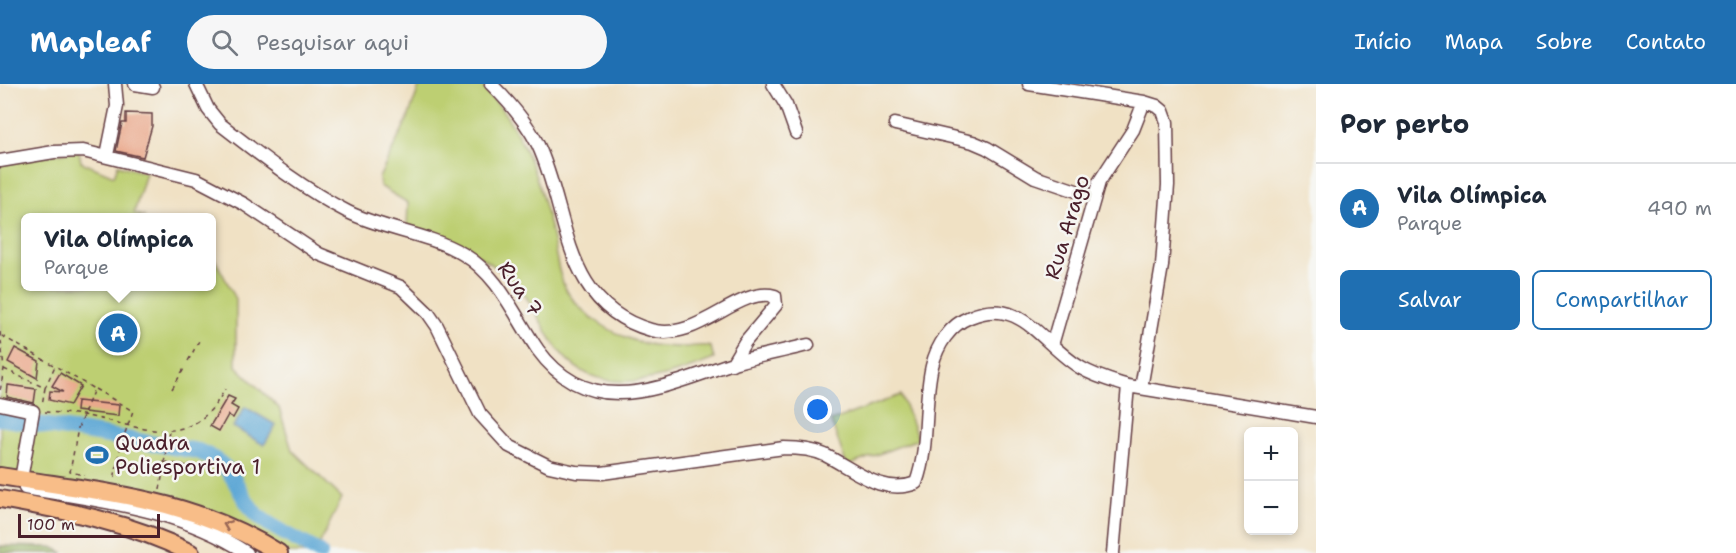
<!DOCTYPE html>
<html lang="pt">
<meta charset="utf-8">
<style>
:root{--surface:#fff;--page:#f6f6f7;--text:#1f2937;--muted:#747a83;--line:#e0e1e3;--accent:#1f6fb2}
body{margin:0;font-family:"Shantell Sans",sans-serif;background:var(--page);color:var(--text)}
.controls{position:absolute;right:18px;bottom:18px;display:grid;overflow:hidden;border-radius:9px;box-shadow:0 3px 9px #0003}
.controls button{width:54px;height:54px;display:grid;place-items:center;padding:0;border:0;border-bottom:2px solid var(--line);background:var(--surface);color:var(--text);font:30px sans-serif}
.scale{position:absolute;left:18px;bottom:15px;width:142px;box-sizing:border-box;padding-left:6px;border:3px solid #4a1f2b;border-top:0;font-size:16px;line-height:21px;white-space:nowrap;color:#4a1f2b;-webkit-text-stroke:4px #f6f6f2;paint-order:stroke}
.you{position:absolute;left:818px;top:326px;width:21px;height:21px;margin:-15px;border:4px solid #fff;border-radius:50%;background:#1a73e8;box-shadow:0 0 0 9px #1a73e833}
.badge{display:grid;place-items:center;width:39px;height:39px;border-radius:50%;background:var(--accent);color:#fff;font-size:20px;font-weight:700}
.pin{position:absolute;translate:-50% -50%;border:3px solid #fff;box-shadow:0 2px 6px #0006}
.popup{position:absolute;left:21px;top:129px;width:195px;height:78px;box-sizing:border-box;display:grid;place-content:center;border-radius:9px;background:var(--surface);filter:drop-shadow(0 2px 4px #0005);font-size:20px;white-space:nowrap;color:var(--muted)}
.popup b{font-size:22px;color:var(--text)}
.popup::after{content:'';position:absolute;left:50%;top:100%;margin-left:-12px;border:12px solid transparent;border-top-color:var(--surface)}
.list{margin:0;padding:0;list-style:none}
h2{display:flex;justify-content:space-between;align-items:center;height:78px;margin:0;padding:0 24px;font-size:26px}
h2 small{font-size:20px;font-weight:400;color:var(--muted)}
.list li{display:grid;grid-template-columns:39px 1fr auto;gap:18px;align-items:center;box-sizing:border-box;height:90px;padding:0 24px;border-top:2px solid var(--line)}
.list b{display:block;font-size:22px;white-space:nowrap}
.list p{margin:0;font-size:20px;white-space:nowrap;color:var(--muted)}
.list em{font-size:20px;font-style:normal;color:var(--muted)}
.actions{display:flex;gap:12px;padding:18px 24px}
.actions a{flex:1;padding:14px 0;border:2px solid var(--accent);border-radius:9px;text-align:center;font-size:21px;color:var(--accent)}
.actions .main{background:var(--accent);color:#fff}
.icon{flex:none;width:33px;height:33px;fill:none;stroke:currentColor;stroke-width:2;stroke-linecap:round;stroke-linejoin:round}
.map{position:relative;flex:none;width:1316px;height:469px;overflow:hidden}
header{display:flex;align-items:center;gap:36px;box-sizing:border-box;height:84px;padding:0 30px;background:var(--accent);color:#fff}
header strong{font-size:28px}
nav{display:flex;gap:33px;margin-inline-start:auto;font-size:21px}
.search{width:420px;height:54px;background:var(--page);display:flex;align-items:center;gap:15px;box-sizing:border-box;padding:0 21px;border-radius:33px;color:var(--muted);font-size:22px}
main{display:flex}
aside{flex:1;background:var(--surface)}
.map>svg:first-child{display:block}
</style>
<header>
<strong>Mapleaf</strong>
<div class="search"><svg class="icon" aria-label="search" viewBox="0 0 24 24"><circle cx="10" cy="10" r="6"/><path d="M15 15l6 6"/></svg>Pesquisar aqui</div>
<nav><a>Início</a><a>Mapa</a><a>Sobre</a><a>Contato</a></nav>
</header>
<main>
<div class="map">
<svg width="1316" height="469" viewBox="0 0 1316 469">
<rect width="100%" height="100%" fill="#f6f6f2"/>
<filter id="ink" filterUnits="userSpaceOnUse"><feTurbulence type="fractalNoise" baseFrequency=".0167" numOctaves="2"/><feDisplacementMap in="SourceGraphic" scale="12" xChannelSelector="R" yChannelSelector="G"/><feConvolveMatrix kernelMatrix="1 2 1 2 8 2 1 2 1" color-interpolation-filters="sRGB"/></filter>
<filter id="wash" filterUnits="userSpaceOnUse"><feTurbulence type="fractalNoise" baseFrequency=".008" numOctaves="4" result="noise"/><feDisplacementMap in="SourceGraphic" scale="24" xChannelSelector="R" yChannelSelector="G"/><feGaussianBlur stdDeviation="1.35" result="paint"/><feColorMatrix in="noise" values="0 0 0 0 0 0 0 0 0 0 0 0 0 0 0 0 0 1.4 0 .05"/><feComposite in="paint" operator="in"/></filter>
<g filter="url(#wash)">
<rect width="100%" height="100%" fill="#f0e1c4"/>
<path fill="#bdcf72" stroke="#84774e" stroke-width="1.5" d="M 420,0 L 480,0 C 522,42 538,91 551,147 C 556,166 557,191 568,209 C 582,230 607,246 630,255 C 647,262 665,263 684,263 C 694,263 701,260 711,263 L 714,275 C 665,294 600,317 561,269 C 544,249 537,224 519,204 C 490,171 447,157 407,144 L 408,119 L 380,102 L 379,94 L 408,34 Z
M 79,67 L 81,78 L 114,92 L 118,81 L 146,89 L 134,129 L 145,133 L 25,134 L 25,202 L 211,202 L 211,172 L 214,174 L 236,215 L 236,282 L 279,324 L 292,366 L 342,414 L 315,469 L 282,469 L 243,446 L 0,385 L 0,77 Z
M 901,311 L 918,355 L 847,382 L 831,337 Z"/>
<path fill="#96b264" stroke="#706848" stroke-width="1.5" d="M 0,462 L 52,463 L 64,469 L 0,469 Z"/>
<path fill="#5da7d5" stroke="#546380" stroke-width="1.5" d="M 245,323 L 276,341 L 264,361 L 233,343 Z"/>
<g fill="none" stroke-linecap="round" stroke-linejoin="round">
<path stroke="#5da7d5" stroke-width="16" d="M 0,334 L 198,367 C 241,385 230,401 256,430 C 267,442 305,459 320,469"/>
</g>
<g id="blocks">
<path fill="#eaa98c" d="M 126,29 L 152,30 L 152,42 L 143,73 L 116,67 L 122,39 L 126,39 Z
M 15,264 L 39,277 L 37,294 L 8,278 Z
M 60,289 L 81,302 L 70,321 L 49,316 L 50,307 L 63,308 L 52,302 Z
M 8,301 L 36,305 L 34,319 L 7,313 Z
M 228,312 L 235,315 L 231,321 L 238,325 L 233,334 L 228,331 L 219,347 L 210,342 Z
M 77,317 L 119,321 L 118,332 L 76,327 Z"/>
</g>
</g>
<g filter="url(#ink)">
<use href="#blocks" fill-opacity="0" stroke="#633c42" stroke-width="1.5"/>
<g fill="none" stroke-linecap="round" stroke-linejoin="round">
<g stroke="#633c42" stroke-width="15">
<path id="minor" d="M 135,0 L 153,3
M 196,0 L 208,25 L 220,40 C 260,71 303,105 348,128 C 384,146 428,149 463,170 C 499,191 515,233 538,266 C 592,340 665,301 733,279 C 758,272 783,267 808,261
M 491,0 C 509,18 527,38 538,61 C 570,129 561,221 651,246 C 698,259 737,202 775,212 L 776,221 L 745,258 L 732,280
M 773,0 L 786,21 L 796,49
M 1029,0 L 1144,18 L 1157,22 L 1163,27 L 1167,38 L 1168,101 L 1162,182 L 1141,304
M 895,40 L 973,58 L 987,64 L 1035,93 L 1094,113
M 107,71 L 117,22 L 115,0
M 0,77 L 54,68 L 83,67 L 196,95 L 244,120 L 319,170 L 401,203 L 428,229 L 437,242 L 480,330 L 509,362 L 549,382 L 576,388 L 602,389 L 784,364 C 799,364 812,365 825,371 C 855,386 882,412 916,399 C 930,361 923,320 932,282 C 937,261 950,241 970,233 C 1021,211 1042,261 1081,284 C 1096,293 1112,297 1128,302 L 1316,333
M 1052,261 L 1099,98 L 1133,46 L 1144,18
M 0,320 L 33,327 L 21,395
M 25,404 C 101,417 180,425 247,469
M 1113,469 L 1128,302"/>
</g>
<g stroke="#633c42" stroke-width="20">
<path id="major" d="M 0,392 C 103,409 187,412 279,469
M 0,415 C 67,427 130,438 191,469"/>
</g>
<path stroke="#633c42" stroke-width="1.5" stroke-dasharray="4.5 4.5" stroke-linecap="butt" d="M 0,248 L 4,285 L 0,307
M 2,252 L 55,282
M 188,277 L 200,255
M 4,285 L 45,304 L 42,321
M 45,304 L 55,282 L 94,305 L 78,344 L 70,388 L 85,391
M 95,305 L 133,327 L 121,360 L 114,396
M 172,305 L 185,283
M 45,328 C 57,329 70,329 82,331 C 139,341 190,371 225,305
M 165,378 L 193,383
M 160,406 L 169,347"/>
<use href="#minor" stroke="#fff" stroke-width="12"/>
<use href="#major" stroke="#f8bd88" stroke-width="16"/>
</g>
<defs><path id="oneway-chevron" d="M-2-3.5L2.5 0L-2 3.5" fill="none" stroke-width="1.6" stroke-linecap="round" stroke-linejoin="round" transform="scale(1.5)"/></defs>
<use stroke="#986655" href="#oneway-chevron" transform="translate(227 441) rotate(-158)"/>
</g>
<defs>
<g id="stadium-bare" transform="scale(1.8)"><path d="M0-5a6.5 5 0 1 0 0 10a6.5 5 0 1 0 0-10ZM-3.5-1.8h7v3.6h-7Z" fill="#1f6fb2" stroke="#f6f6f2" stroke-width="2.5" paint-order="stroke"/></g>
</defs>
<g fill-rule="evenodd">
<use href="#stadium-bare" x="97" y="371"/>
</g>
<g text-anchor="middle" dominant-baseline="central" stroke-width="5" stroke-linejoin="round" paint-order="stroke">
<g font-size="21" fill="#4a1f2b" stroke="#f6f6f2">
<text transform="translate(1067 143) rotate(-73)">Rua Arago</text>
<text transform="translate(520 205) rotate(55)">Rua 7</text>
</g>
<g font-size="21" fill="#4a1f2b" stroke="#f6f6f2" text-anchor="start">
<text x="115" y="359">Quadra<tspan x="115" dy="24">Poliesportiva 1</tspan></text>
</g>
</g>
</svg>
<div class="controls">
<button>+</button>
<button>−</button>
</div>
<div class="scale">100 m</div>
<div class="you"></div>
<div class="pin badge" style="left:118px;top:249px">A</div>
<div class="popup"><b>Vila Olímpica</b>Parque</div>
</div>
<aside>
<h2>Por perto<small></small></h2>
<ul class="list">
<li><span class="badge">A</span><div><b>Vila Olímpica</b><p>Parque</p></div><em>490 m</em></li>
</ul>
<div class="actions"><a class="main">Salvar</a><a>Compartilhar</a></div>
</aside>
</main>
